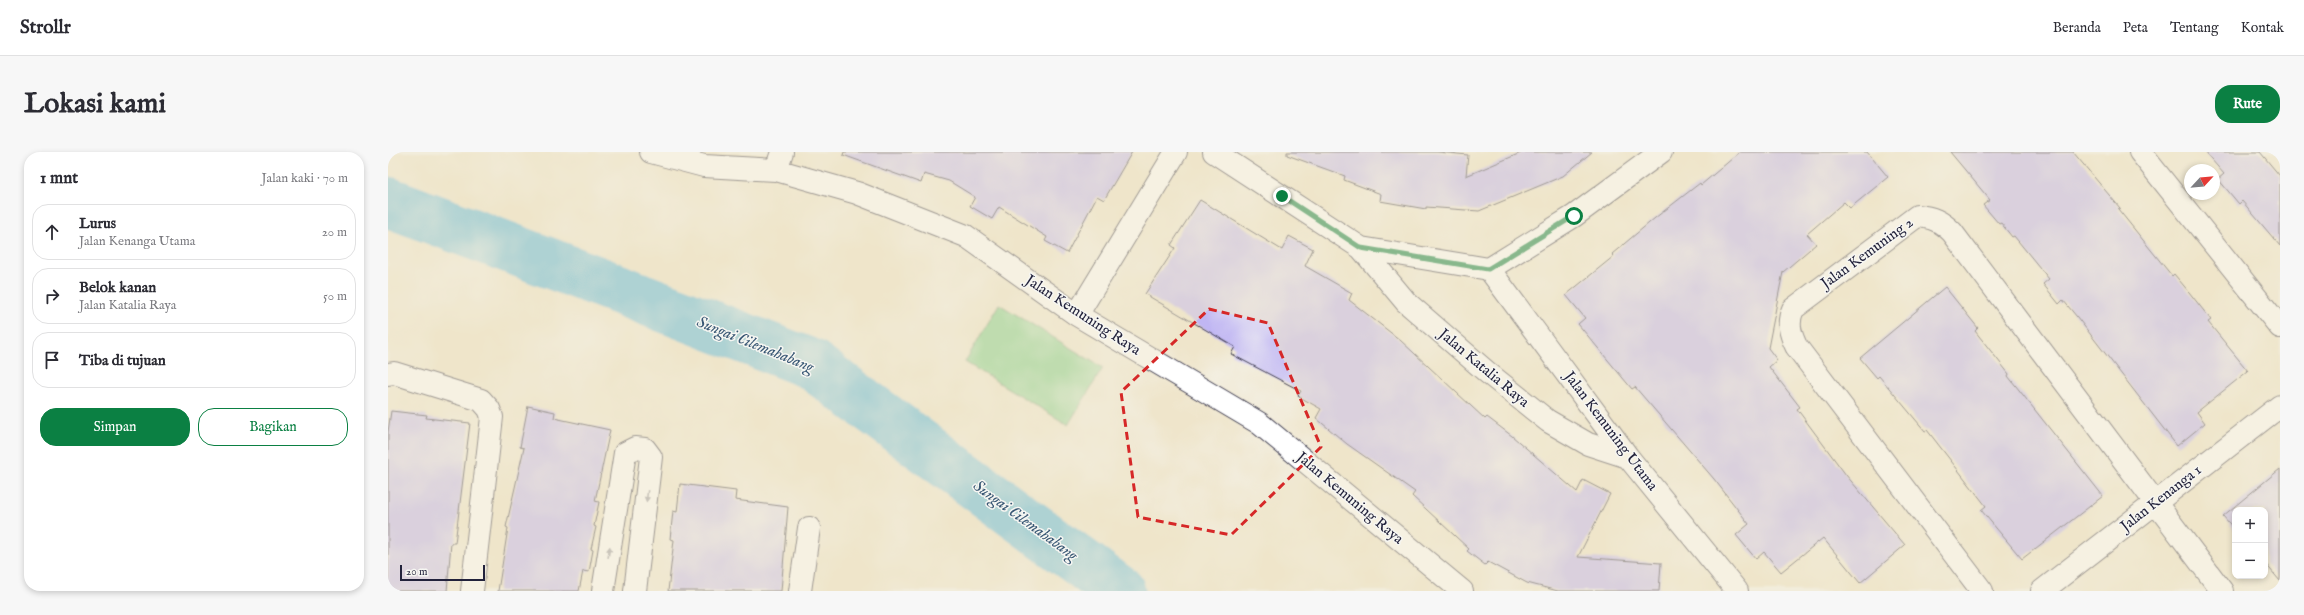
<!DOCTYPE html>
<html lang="id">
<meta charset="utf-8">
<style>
:root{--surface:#fff;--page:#f7f7f7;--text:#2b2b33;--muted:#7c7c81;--line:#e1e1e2;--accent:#0b8043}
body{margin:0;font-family:"IM FELL English",serif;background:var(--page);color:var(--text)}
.controls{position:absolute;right:12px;bottom:12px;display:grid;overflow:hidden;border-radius:8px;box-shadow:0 2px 6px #0003}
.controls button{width:36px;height:36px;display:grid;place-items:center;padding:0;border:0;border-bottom:1px solid var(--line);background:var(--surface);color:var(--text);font:20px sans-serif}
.compass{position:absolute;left:1796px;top:12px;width:36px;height:36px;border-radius:50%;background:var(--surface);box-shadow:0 2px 6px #0003;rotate:64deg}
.scale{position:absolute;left:12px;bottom:10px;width:85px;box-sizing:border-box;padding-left:4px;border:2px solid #22223b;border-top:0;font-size:11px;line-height:14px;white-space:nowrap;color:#22223b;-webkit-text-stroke:3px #f6f6f2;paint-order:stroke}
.stop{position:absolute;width:12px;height:12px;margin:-9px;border:3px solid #0b8043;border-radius:50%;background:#fff}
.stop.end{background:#0b8043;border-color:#fff;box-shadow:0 1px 4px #0008}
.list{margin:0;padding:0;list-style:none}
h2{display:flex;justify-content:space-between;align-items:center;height:52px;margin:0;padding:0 16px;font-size:17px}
h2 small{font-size:13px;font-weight:400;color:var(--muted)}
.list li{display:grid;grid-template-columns:26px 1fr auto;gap:12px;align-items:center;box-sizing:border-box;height:56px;margin:0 8px 8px;padding:0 8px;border:1px solid var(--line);border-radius:16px}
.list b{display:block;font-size:15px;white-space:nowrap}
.list p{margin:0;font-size:13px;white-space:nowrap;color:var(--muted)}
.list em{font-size:13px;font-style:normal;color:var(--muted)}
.actions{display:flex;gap:8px;padding:12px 16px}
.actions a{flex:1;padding:9px 0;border:1px solid var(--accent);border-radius:16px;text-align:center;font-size:14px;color:var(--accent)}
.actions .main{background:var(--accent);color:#fff}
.icon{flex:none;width:22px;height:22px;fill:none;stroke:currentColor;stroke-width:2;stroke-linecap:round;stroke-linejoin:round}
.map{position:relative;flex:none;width:1892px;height:439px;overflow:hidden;border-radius:16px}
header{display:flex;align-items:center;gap:24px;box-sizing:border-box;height:56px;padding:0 20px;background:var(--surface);border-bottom:1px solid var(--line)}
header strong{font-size:19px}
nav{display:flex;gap:22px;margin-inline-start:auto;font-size:14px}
.intro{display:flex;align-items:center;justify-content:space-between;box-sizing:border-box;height:96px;padding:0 24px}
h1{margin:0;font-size:28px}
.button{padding:10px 18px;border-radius:16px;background:var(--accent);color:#fff;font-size:14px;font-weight:700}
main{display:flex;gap:24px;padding:0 24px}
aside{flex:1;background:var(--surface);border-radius:16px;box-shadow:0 2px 6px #0003}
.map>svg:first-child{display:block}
</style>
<header>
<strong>Strollr</strong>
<nav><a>Beranda</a><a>Peta</a><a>Tentang</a><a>Kontak</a></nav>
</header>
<div class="intro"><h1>Lokasi kami</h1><a class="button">Rute</a></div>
<main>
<aside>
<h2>1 mnt<small>Jalan kaki · 70 m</small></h2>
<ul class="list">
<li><svg class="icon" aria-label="ahead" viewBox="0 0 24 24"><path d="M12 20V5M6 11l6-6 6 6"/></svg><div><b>Lurus</b><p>Jalan Kenanga Utama</p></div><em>20 m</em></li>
<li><svg class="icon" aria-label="right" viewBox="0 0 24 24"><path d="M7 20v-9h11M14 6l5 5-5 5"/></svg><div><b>Belok kanan</b><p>Jalan Katalia Raya</p></div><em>50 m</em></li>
<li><svg class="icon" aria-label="arrive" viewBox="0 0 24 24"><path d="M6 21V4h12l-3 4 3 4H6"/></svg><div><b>Tiba di tujuan</b></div></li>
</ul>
<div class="actions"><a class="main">Simpan</a><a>Bagikan</a></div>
</aside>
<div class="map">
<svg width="1892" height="439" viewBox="0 0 1892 439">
<rect width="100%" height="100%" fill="#f6f6f2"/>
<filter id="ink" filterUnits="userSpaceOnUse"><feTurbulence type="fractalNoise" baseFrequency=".025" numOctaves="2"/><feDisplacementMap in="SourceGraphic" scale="8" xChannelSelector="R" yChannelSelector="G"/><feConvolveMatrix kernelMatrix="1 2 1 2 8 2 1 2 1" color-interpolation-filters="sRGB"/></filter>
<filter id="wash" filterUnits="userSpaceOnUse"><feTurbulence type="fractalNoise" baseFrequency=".012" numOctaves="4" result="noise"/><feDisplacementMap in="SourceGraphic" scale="16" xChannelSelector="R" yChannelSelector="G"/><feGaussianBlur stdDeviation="0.9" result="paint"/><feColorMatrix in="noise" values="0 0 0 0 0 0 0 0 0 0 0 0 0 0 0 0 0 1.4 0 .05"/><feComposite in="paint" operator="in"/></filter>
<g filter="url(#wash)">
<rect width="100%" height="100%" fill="#efe5cb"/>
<path fill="#85d18e" stroke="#547a64" d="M 611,152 L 715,216 L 680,273 L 577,210 Z"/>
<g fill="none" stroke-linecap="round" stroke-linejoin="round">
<path stroke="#60badd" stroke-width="51" d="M 0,50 L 214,131 L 423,212 L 732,439"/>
</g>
<g id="blocks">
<path fill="#c0b6f3" d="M 456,0 L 744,0 L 716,48 L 709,44 L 679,101 L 657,89 L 659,85 L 611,55 L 604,67 L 582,54 L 587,45 L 561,29 L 536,22 L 533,31 L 455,3 Z
M 899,0 L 1049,0 L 1080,3 L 1078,24 L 1135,0 L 1204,0 L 1175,24 L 1091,59 L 1038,55 L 1038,57 L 992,49 L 993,42 L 956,28 L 957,24 L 899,3 Z
M 1352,0 L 1479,0 L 1500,25 L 1462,56 L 1456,50 L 1419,82 L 1428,92 L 1395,120 L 1380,196 L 1389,208 L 1381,215 L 1412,255 L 1409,257 L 1458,323 L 1517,393 L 1472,431 L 1435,386 L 1393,420 L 1376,400 L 1368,407 L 1348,383 L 1361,372 L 1326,327 L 1247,235 L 1244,237 L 1190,172 L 1197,166 L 1178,143 L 1226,104 L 1224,102 L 1267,66 L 1312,31 L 1313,33 Z
M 1562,0 L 1685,0 L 1732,56 L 1730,57 L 1784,124 L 1786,122 L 1801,140 L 1823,168 L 1820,170 L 1860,219 L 1809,260 L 1817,271 L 1789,294 L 1689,165 L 1675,148 L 1671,152 L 1655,132 L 1661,127 L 1626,84 L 1624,85 L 1613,71 L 1611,72 L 1595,53 L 1602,48 Z
M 1817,0 L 1872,0 L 1892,24 L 1892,94 L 1854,49 L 1851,52 L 1830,27 L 1836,22 Z
M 812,48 L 894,98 L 901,84 L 925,97 L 917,114 L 964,141 L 961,148 L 1012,188 L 1097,267 L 1099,265 L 1124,284 L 1189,340 L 1195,328 L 1222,342 L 1190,405 L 1273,411 L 1271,439 L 1170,439 L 1139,431 L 1100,410 L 1097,413 L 1079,399 L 1081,397 L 1024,344 L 1027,340 L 959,292 L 928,266 L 933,257 L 910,244 L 913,239 L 843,202 L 847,195 L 757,142 L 787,96 L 783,93 Z
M 1557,135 L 1590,176 L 1587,179 L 1621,222 L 1620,224 L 1715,344 L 1634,407 L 1593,358 L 1598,354 L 1539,278 L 1537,279 L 1491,224 L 1489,226 L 1472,206 Z
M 140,254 L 167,260 L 166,266 L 222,278 L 207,349 L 211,350 L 206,374 L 208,375 L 203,397 L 205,398 L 201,420 L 195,419 L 191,439 L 110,439 L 120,376 L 118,375 L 136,296 L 132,295 Z
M 3,259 L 39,263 L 38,266 L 82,271 L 67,391 L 63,391 L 59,439 L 0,439 L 0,280 Z
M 1892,317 L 1892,429 L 1877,411 L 1877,358 L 1847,358 L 1847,378 L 1835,364 Z
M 292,332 L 348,339 L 347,348 L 400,355 L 393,439 L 280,439 L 286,388 L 282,387 L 285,359 L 289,360 Z"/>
</g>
</g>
<g filter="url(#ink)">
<use href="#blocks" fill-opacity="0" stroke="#413f51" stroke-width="1"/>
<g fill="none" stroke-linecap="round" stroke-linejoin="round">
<g stroke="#413f51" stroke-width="24">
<path id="minor" d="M 263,0 L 316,14 L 388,18 L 469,41 L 578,84 L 689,163 L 871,271 L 1074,439
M 826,0 L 973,96 L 1101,117
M 1752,0 L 1892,175
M 388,18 L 394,0
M 973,96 L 1018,150 L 1100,221 L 1160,269 L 1200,292 L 1240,305
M 1101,117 L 1240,305 L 1349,439
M 1101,117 L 1186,64 L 1273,0
M 689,163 L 788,0
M 0,222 L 6,221 L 93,248 L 101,257 L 104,265 L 84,439
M 215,439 L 237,301 L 247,296 L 257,297 L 263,305 L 247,439
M 412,439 L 421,376
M 1594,439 L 1408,194 C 1402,181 1399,171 1405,157 L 1529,64 C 1544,65 1553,69 1564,80 L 1834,439
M 1654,439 L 1892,254"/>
</g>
<use href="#minor" stroke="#fff" stroke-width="22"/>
</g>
<defs><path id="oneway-solid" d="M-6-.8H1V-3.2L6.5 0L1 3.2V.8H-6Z"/></defs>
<g fill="#9c9ca7">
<use href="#oneway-solid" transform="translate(259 344) rotate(97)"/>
<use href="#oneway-solid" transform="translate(221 400) rotate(-81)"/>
</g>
</g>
<g fill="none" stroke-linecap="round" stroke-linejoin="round" filter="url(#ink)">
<path stroke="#0b8043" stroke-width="5" d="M 894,44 L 973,96 L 1100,117 L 1186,64"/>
</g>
<path d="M0 0H1892V439H0ZM 821,157 L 880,171 L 933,295 L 843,383 L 750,365 L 733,240 Z" fill="#efe5cb" fill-opacity=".55" fill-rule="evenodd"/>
<path fill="none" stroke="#d62828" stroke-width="3" stroke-dasharray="8 5" stroke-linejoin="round" d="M 821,157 L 880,171 L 933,295 L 843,383 L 750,365 L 733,240 Z"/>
<g text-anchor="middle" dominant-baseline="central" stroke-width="3" stroke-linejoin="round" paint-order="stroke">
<g font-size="15" fill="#22223b" stroke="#f6f6f2">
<text transform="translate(1479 101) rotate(-36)">Jalan Kemuning 2</text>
<text transform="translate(695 163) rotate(33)">Jalan Kemuning Raya</text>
<text transform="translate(1096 216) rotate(40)">Jalan Katalia Raya</text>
<text transform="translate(1223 279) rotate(53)">Jalan Kemuning Utama</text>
<text transform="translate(962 346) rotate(40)">Jalan Kemuning Raya</text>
<text transform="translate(1773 346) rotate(-38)">Jalan Kenanga 1</text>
</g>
<g font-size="16" font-style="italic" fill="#385774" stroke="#f6f6f2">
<text transform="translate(367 193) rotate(22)">Sungai Cilemahabang</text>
<text transform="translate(637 369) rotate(36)">Sungai Cilemahabang</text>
</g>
</g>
</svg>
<div class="controls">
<button>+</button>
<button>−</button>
</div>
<svg class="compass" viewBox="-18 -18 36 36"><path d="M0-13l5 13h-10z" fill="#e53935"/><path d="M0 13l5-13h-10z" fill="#7c7c81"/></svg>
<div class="scale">20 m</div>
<div class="stop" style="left:1186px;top:64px"></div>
<div class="stop end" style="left:894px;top:44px"></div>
</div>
</main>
